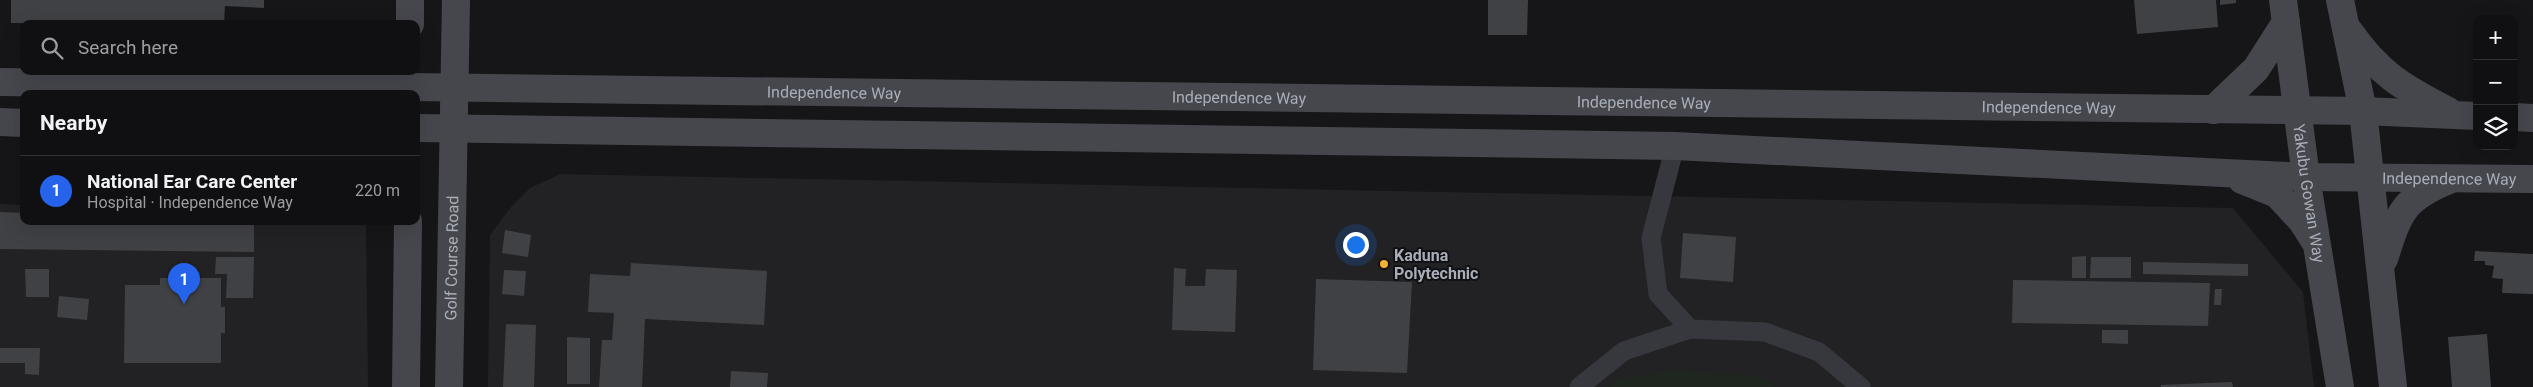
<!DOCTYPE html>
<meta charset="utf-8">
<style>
:root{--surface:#101012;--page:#1e1e20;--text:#f1f3f6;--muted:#9c9d9f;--line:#303032;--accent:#2563eb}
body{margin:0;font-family:Roboto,sans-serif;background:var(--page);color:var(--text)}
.controls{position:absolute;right:15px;top:15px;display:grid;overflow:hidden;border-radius:10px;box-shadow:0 5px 20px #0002}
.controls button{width:45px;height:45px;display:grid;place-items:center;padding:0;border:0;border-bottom:1px solid var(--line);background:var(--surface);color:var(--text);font:25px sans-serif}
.you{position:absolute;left:1355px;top:244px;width:18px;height:18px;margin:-12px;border:4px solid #fff;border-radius:50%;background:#1a73e8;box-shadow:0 0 0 8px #1a73e833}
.badge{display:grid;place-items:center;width:32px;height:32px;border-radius:50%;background:var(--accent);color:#fff;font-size:16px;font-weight:700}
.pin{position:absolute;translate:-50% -41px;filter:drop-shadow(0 1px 2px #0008)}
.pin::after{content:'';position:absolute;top:26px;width:18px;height:15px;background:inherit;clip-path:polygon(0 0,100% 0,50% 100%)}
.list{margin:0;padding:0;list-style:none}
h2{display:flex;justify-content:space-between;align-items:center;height:65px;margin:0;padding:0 20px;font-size:21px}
h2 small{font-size:16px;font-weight:400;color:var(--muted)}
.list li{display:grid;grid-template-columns:32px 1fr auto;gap:15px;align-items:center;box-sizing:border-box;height:70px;padding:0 20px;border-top:1px solid var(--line)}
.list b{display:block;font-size:19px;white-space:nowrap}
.list p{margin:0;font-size:16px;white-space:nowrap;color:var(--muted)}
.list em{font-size:16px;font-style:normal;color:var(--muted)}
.icon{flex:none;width:28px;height:28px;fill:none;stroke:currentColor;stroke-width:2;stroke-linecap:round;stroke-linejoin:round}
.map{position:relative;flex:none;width:2533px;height:387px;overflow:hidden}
.search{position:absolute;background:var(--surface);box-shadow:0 5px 20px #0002;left:20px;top:20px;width:400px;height:55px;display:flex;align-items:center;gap:12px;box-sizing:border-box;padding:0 18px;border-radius:10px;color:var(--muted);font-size:19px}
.panel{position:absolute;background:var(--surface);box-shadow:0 5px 20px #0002;left:20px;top:90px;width:400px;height:135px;border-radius:10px}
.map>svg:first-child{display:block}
</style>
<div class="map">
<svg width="2533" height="387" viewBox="0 0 2533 387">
<rect width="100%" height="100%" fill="#161618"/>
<path fill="#222225" d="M 560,174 L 2233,208 L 2303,292 L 2314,387 L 488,387 L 490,235 L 511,207 L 530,188 Z
M 0,204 L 24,205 L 24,221 L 366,221 L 368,387 L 0,387 Z"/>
<path fill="#1e261f" d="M 1675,370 L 1764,377 L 1775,387 L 1611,387 L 1619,379 Z"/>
<path fill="#404145" d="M 11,0 L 264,0 L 264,8 L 225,6 L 224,24 L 11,23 Z
M 1488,0 L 1528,0 L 1527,35 L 1488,35 Z
M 2134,0 L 2216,0 L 2218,27 L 2137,34 Z
M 2220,0 L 2236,0 L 2236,3 L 2220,5 Z
M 0,212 L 24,213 L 24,221 L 254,221 L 254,252 L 0,249 Z
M 505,230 L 531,235 L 528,257 L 502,253 Z
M 1683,233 L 1736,237 L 1733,282 L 1680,278 Z
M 2475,251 L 2533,254 L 2533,294 L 2502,293 L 2503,279 L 2492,278 L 2494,266 L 2485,265 L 2485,261 L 2474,261 Z
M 2086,256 L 2086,278 L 2072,278 L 2072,257 Z
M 216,257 L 254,257 L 253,298 L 226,298 L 227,274 L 215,274 Z
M 2091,257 L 2131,257 L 2131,278 L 2090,278 Z
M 2143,262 L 2248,264 L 2248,276 L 2143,274 Z
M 631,263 L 767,271 L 764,325 L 645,319 L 642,387 L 599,387 L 602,340 L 612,340 L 614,313 L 588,312 L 590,274 L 630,276 Z
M 1174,268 L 1186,269 L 1185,286 L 1205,286 L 1206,269 L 1237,270 L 1235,332 L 1172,330 Z
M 25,269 L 49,269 L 49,297 L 26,297 Z
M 504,270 L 526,271 L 524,296 L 502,294 Z
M 160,278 L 221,278 L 221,307 L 225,307 L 225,333 L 221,333 L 221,363 L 124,363 L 125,285 L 160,285 Z
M 1316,279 L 1412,282 L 1407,373 L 1313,370 Z
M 2013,280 L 2210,283 L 2208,326 L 2012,323 Z
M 2215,289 L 2222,289 L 2221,305 L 2214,305 Z
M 59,296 L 89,299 L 87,320 L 57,317 Z
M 506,324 L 536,325 L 534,387 L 503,387 Z
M 2102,330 L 2128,330 L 2128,344 L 2102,343 Z
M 2487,334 L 2491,387 L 2452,387 L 2448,337 Z
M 567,337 L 590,338 L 590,384 L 567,384 Z
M 0,348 L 40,348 L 39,375 L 25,374 L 25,363 L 0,363 Z
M 731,371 L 768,373 L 767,387 L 730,387 Z
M 2232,382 L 2233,387 L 2161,387 L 2161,385 Z"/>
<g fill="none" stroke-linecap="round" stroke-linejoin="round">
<path stroke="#37383d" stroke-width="19" d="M 1675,146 L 1651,238 L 1658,294 L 1690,329 L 1765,332 L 1819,352 L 1861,387
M 1579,387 L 1624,351 L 1690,329"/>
<g stroke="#45474d" stroke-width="28">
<path id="s1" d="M 2283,0 L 2306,177 L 2340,387"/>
<path d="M 2340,0 L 2363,111 L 2393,387"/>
<path d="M 410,24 L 410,0"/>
<path d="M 2349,31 C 2379,74 2402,87 2448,111"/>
<path id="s2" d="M 0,82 L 2363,111 L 2477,116"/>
<path d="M 2213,110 L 2256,69 L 2286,22"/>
<path d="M 2514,117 L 2533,118"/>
<path d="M 0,122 L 24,123"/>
<path id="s3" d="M 416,128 L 1675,146 L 2306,177 L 2533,179"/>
<path d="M 2242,180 L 2277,194 L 2302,221 L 2314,240"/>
<path d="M 2384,259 C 2399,213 2402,199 2449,180"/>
<path d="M 406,387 L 408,221"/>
<path id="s4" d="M 449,387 L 456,0"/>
</g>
</g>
<circle fill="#f2b134" stroke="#111113" stroke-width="2" cx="1384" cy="264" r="5"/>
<g text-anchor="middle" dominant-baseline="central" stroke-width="4" stroke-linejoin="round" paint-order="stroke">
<g font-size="16" fill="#a8adb8" stroke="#111113">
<text stroke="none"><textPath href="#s2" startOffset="834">Independence Way</textPath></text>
<text stroke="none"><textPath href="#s2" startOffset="1239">Independence Way</textPath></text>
<text stroke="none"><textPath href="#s2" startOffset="1644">Independence Way</textPath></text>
<text stroke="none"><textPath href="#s2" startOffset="2049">Independence Way</textPath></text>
<text stroke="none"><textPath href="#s3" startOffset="2034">Independence Way</textPath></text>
<text stroke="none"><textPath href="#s1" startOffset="195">Yakubu Gowan Way</textPath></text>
<text stroke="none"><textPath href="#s4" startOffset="129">Golf Course Road</textPath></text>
</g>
<g font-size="16" font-weight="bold" fill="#a8adb8" stroke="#111113" text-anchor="start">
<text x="1394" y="255">Kaduna<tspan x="1394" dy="18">Polytechnic</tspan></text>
</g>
</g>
</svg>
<div class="controls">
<button>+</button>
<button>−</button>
<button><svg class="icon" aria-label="layers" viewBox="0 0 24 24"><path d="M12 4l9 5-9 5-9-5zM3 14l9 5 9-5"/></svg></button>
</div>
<div class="you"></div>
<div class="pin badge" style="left:184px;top:304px">1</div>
<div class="search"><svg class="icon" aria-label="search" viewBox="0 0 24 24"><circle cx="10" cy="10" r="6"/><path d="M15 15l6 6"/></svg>Search here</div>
<section class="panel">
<h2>Nearby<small></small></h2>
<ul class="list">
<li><span class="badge">1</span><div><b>National Ear Care Center</b><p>Hospital · Independence Way</p></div><em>220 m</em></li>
</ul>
</section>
</div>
